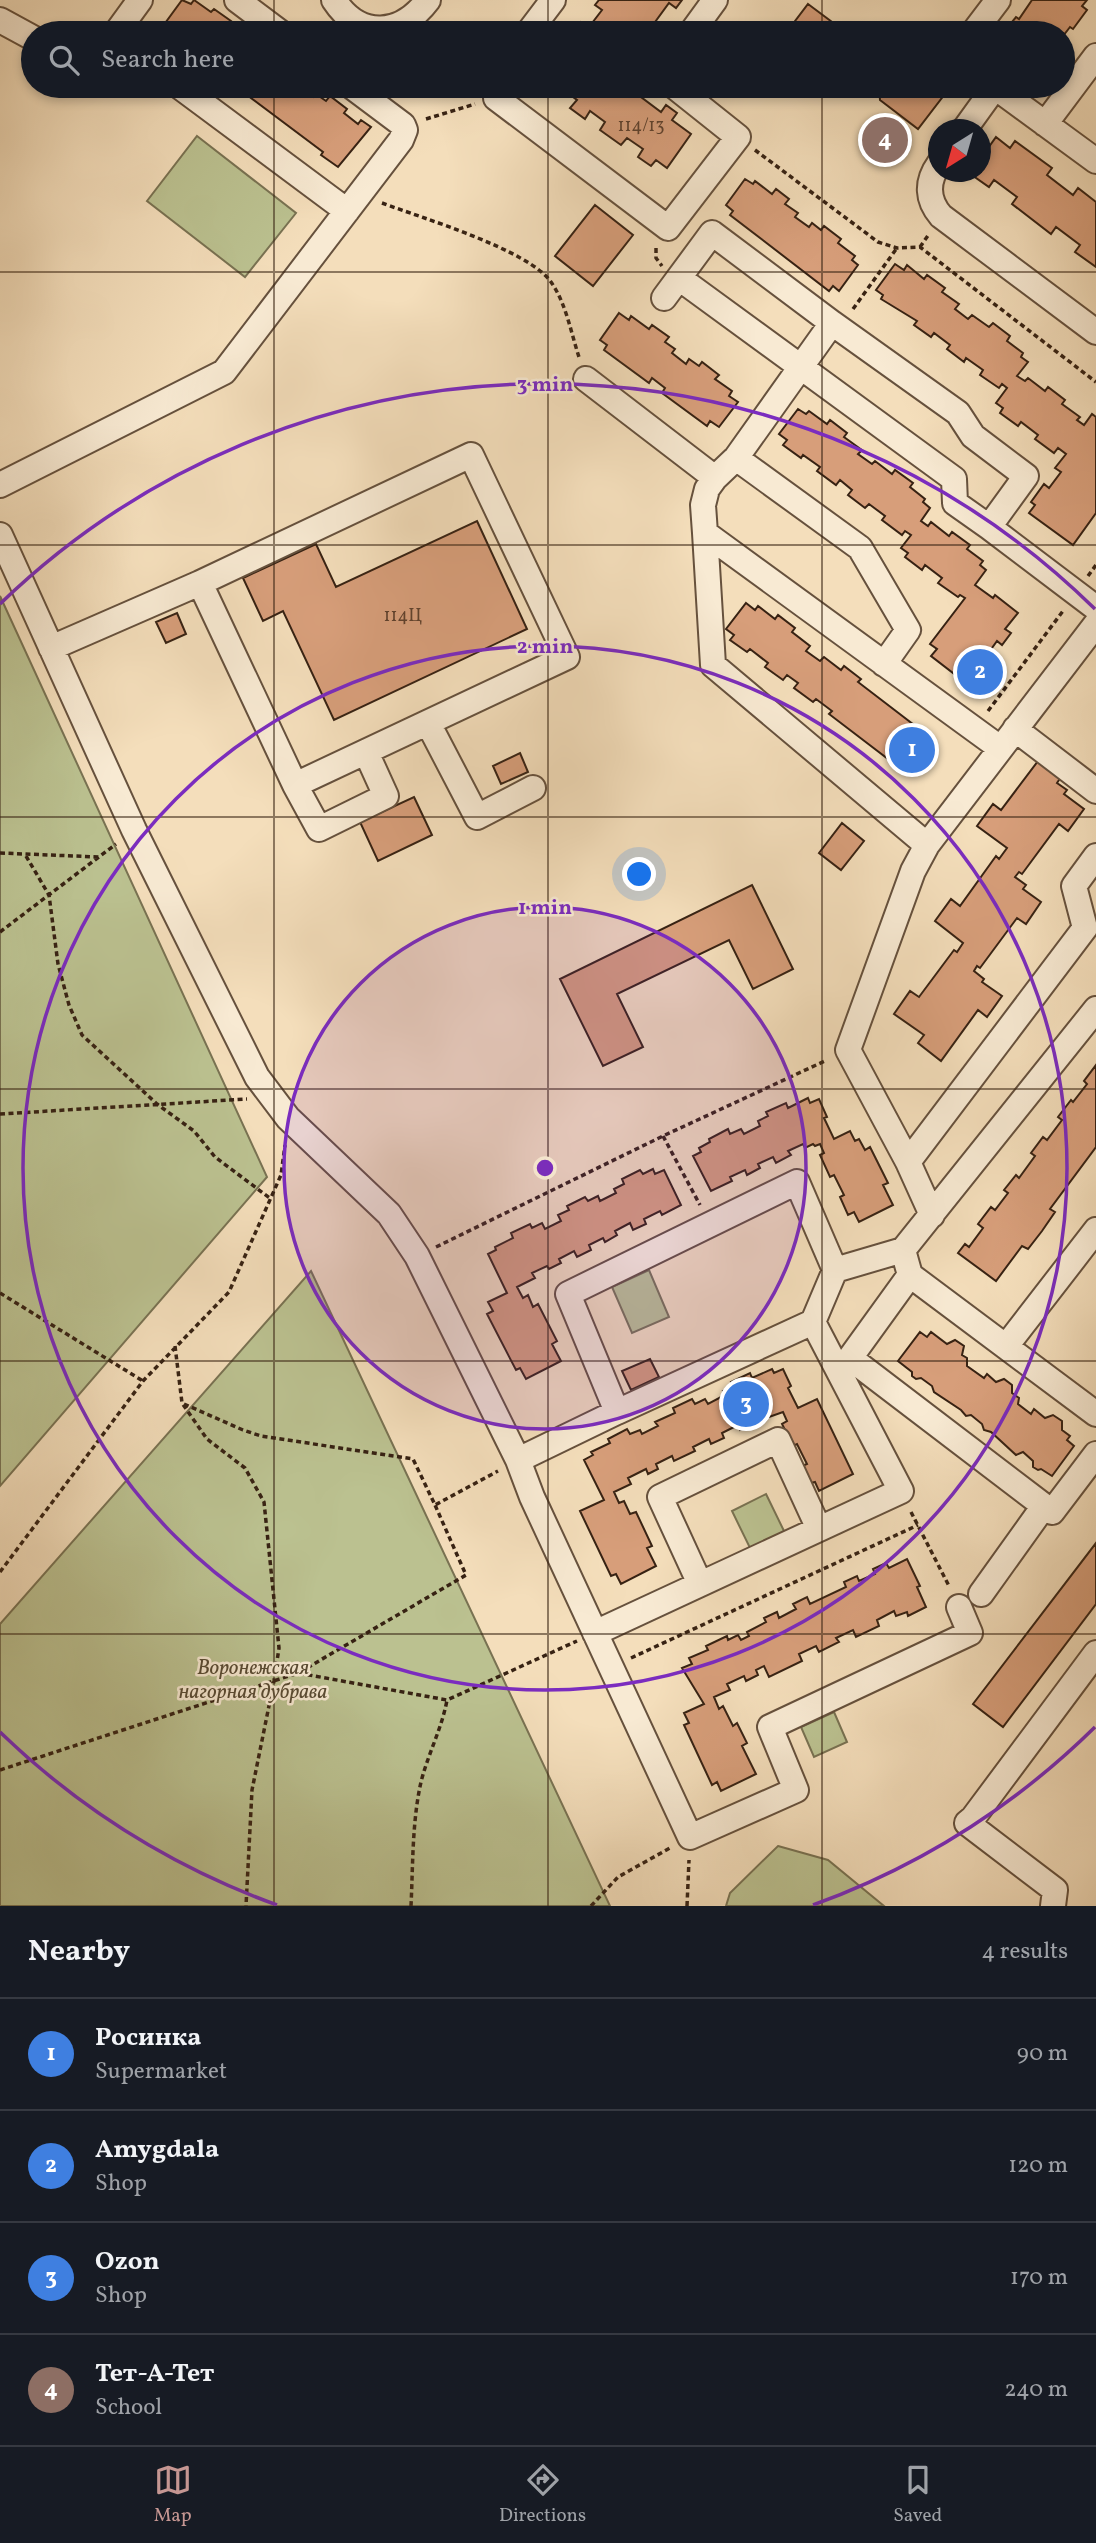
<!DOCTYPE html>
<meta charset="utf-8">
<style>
:root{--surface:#171b24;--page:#20242c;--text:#f1f3f6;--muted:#9ea1a6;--line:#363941;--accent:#c59692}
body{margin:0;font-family:Vollkorn,serif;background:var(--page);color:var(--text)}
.compass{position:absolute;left:928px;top:119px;width:63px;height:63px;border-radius:50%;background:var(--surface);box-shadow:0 4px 10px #0003;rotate:217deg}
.you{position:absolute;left:640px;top:875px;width:24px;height:24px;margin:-18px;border:5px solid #fff;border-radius:50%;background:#1a73e8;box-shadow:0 0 0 10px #1a73e833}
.badge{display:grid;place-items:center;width:46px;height:46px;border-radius:50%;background:var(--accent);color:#fff;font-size:23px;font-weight:700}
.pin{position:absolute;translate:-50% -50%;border:4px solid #fff;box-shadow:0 2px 7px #0006}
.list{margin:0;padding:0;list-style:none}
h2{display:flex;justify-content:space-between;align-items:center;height:91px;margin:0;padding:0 28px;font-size:30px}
h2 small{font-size:23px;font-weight:400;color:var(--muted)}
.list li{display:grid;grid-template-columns:46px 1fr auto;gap:21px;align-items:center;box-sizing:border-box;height:112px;padding:0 28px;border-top:2px solid var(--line)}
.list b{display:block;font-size:26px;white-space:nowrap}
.list p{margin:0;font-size:23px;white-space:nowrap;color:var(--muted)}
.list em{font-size:23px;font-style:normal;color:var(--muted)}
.icon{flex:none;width:38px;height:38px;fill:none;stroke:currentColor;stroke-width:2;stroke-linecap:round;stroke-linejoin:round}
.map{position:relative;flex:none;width:1096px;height:1906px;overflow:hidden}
.search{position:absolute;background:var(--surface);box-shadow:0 4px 10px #0003;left:21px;right:21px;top:21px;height:77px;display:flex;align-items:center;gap:18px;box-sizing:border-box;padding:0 24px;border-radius:38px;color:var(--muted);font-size:26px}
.sheet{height:539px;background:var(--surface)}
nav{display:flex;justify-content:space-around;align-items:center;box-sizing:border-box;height:98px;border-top:2px solid var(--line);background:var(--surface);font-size:19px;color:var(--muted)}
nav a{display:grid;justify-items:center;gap:4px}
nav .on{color:var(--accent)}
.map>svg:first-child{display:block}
</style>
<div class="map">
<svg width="1096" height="1906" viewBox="0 0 1096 1906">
<rect width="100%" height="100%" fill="#f4debb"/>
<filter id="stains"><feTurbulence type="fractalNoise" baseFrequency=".00286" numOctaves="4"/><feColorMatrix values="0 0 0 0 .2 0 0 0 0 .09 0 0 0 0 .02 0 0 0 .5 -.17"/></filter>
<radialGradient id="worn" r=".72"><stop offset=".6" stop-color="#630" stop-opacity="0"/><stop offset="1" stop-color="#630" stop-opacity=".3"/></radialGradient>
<path fill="#bbc190" stroke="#797252" stroke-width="2" d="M 197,136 L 296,213 L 245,277 L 147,201 Z
M 0,596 L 267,1177 L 0,1486 Z
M 649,1270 L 669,1317 L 632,1333 L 612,1287 Z
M 311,1271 L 610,1906 L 0,1906 L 0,1624 Z
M 766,1494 L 785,1533 L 751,1550 L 732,1511 Z
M 834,1712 L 847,1742 L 814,1757 L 801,1727 Z
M 778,1846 L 828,1860 L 884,1906 L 726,1906 L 730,1893 Z"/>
<path fill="#d79e7a" stroke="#372213" stroke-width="2" d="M 182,0 L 191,4 L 194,0 L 211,12 L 214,9 L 231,21 L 228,26 L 237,33 L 169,33 L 170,31 L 163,26 Z
M 599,0 L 682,0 L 676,8 L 669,3 L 647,33 L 573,33 L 581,22 L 589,27 L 602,10 L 595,5 Z
M 1032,0 L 1087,0 L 1082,6 L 1087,10 L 1073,29 L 1070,27 L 1063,36 L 1063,33 L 1003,33 L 1016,17 L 1019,19 Z
M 808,4 L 840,28 L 836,33 L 786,33 Z
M 235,86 L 299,86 L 313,97 L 316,94 L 326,101 L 330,96 L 347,109 L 344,113 L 358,124 L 361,120 L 371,127 L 338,167 L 321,155 L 323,152 Z
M 575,86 L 637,86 L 633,91 L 661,112 L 666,105 L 677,113 L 672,120 L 691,134 L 667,168 L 656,160 L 651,166 L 638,157 L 643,149 L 627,138 L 621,145 L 600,130 L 605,122 L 590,111 L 585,119 L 570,108 L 577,100 L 569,94 Z
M 879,86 L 951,86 L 918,129 L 880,100 Z
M 996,137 L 1010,148 L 1015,141 L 1052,168 L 1047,175 L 1073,195 L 1078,188 L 1096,202 L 1096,267 L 1075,252 L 1080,245 L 1056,227 L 1051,234 L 1012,204 L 1017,197 L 994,180 L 989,187 L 969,173 L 981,172 L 981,158 Z
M 745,179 L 753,184 L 755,181 L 772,194 L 776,189 L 789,199 L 785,204 L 798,213 L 795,217 L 809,227 L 812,223 L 821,230 L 824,226 L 841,239 L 838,243 L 855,256 L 852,260 L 858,265 L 839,291 L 833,286 L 829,291 L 730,215 L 733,211 L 726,205 Z
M 595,205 L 633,235 L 593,286 L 555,256 Z
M 895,264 L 904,270 L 907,265 L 924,279 L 927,275 L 945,288 L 942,292 L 959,304 L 955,309 L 968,319 L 972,315 L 989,327 L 993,323 L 1010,336 L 1007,341 L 1023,353 L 1021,357 L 1028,362 L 1017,376 L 1025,381 L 1028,378 L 1045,391 L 1048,387 L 1065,400 L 1062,404 L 1080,417 L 1077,420 L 1084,425 L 1092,414 L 1096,417 L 1096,513 L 1073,545 L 1029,513 L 1035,505 L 1031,502 L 1044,484 L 1049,488 L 1061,472 L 1055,468 L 1066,454 L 1058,448 L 1054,453 L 1035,439 L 1038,435 L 1021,422 L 1018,426 L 1000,413 L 1003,408 L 996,403 L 1007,388 L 1002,384 L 999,388 L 980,375 L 983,370 L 966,358 L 964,362 L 947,349 L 950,345 L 934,333 L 931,337 L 914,325 L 917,321 L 881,299 L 883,295 L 876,290 Z
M 619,313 L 629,320 L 631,316 L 649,329 L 652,325 L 669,337 L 665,342 L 675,349 L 672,353 L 686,364 L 689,359 L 699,366 L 702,362 L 719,375 L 715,379 L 732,391 L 729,396 L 738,402 L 719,427 L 710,421 L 707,426 L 662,393 L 665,388 L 652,378 L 649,383 L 604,350 L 607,345 L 600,340 Z
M 798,409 L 806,414 L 809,411 L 827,424 L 830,420 L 847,433 L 844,437 L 862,450 L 858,454 L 872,464 L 875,461 L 892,474 L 895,470 L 913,483 L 910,487 L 925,499 L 923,502 L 930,508 L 921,521 L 928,526 L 931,522 L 949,536 L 952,532 L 970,545 L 967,549 L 983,561 L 980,565 L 986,570 L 975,585 L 993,598 L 995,595 L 1018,613 L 1005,629 L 1011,633 L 1002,645 L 997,641 L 987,655 L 992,659 L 984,670 L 979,666 L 966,683 L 931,656 L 937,649 L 930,644 L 965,598 L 960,595 L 958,597 L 938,583 L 942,578 L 925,565 L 922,570 L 905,557 L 908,553 L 901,548 L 911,535 L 905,531 L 902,535 L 882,520 L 885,516 L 869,504 L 865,508 L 848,495 L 852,490 L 840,480 L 836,485 L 817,471 L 820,467 L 803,455 L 801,458 L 783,445 L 787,440 L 779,434 Z
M 477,521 L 527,629 L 334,720 L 283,611 L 263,621 L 243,578 L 316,544 L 336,587 Z
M 746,603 L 755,610 L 758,606 L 775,619 L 778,615 L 795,628 L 792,632 L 810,646 L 806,651 L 820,661 L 824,657 L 841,670 L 844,666 L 861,679 L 858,682 L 931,738 L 905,772 L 829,714 L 832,711 L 816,699 L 813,702 L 794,688 L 798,683 L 787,675 L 783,680 L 765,667 L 768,663 L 750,649 L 747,652 L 730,640 L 734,635 L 726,629 Z
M 177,613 L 186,634 L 166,643 L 156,622 Z
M 520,753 L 528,772 L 501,784 L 493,766 Z
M 1038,761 L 1061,777 L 1057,783 L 1067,790 L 1064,794 L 1084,809 L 1068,831 L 1059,824 L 1022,874 L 1019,872 L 1015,877 L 1026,885 L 1023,889 L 1041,902 L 1026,924 L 1017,918 L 980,968 L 977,966 L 974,971 L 984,979 L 982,982 L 1002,996 L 987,1017 L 978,1010 L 941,1061 L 918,1043 L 924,1035 L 894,1014 L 910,991 L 919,997 L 954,950 L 957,952 L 963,943 L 935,921 L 951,899 L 960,906 L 996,856 L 999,859 L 1007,848 L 977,826 L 993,804 L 1001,810 Z
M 414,797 L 432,835 L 378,861 L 360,822 Z
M 842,823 L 864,841 L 841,870 L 819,853 Z
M 752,885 L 793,969 L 753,989 L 729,940 L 617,994 L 643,1047 L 603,1066 L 560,979 Z
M 1096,1065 L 1096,1147 L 1050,1209 L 1055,1212 L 1042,1231 L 1028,1249 L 1022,1246 L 996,1281 L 958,1253 L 965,1244 L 969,1247 L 983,1228 L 978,1224 L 991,1207 L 995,1210 L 1008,1193 L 1004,1190 L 1016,1175 L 1019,1178 L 1035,1156 L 1031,1153 L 1043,1137 L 1047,1140 L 1062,1120 L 1058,1117 L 1071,1100 L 1073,1102 L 1087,1084 L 1084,1081 Z
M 808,1098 L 810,1103 L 819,1099 L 827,1117 L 824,1118 L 834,1139 L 850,1131 L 855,1141 L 859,1139 L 865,1150 L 870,1147 L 888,1183 L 883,1185 L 893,1205 L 859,1222 L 854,1212 L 848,1215 L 840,1197 L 844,1195 L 834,1175 L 830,1177 L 820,1155 L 824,1153 L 820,1144 L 815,1146 L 813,1144 L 805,1148 L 803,1144 L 788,1151 L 791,1155 L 776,1163 L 773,1157 L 758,1164 L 760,1168 L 747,1175 L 745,1170 L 730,1177 L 732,1181 L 711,1191 L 693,1156 L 701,1152 L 699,1148 L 710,1142 L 709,1139 L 728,1129 L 730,1134 L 741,1129 L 744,1134 L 760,1126 L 758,1121 L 768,1116 L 766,1112 L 786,1103 L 788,1108 Z
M 653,1169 L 655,1174 L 664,1170 L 681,1205 L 662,1215 L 660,1211 L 644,1219 L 646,1224 L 633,1230 L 630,1223 L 615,1231 L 617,1235 L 605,1242 L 603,1238 L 589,1245 L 591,1250 L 577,1257 L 574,1251 L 559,1259 L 561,1263 L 549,1269 L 547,1266 L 532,1273 L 535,1278 L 517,1287 L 523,1298 L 528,1295 L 533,1307 L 538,1304 L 557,1341 L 552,1344 L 561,1361 L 526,1379 L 520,1368 L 516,1370 L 487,1314 L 493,1311 L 488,1302 L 507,1293 L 488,1254 L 496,1250 L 495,1247 L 513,1238 L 511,1233 L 530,1224 L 532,1228 L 542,1223 L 545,1229 L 561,1221 L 558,1215 L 569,1210 L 567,1206 L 585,1197 L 588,1201 L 598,1196 L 600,1201 L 616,1193 L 614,1189 L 624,1184 L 622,1179 L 640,1170 L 643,1174 Z
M 920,1332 L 927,1337 L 931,1332 L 947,1344 L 955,1340 L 964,1346 L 962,1355 L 967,1358 L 967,1366 L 984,1378 L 987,1374 L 996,1382 L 1004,1379 L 1012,1385 L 1012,1393 L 1019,1398 L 1018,1404 L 1031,1414 L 1034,1409 L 1045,1418 L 1053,1415 L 1062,1421 L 1062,1430 L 1070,1436 L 1067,1440 L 1074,1446 L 1052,1476 L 1041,1469 L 1038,1470 L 1033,1467 L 1033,1461 L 1023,1452 L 1016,1455 L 991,1432 L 984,1430 L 982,1424 L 971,1415 L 966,1416 L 961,1410 L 934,1392 L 932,1386 L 921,1378 L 916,1379 L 912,1376 L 912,1372 L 898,1361 Z
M 650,1359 L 659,1377 L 631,1390 L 622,1371 Z
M 772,1369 L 774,1373 L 783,1369 L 791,1386 L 788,1388 L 798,1408 L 817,1399 L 853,1474 L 819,1491 L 815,1482 L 811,1483 L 802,1466 L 807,1464 L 797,1444 L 793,1446 L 782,1424 L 787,1421 L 783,1412 L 769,1417 L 767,1413 L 751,1420 L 753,1424 L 740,1430 L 738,1425 L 722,1433 L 724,1438 L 711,1444 L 709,1439 L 693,1447 L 695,1451 L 674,1461 L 672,1456 L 656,1464 L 658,1469 L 648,1474 L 646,1469 L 628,1478 L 631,1484 L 614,1492 L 619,1503 L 624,1501 L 630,1514 L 636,1512 L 652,1546 L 647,1548 L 656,1566 L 621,1584 L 616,1574 L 611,1576 L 580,1511 L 604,1500 L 584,1460 L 593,1455 L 591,1452 L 610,1443 L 608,1439 L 627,1429 L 630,1434 L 640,1430 L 642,1434 L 658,1426 L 655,1422 L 675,1413 L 673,1408 L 692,1399 L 695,1404 L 705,1399 L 708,1404 L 725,1395 L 723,1391 L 733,1386 L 731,1382 L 750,1373 L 752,1378 Z
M 1096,1543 L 1096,1604 L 1003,1727 L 973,1704 Z
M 907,1559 L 920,1586 L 917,1587 L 926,1607 L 908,1616 L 907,1612 L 896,1616 L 894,1611 L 877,1620 L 879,1626 L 856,1637 L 853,1630 L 836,1638 L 839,1642 L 819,1652 L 816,1646 L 799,1654 L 802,1661 L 769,1677 L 764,1666 L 756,1670 L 758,1675 L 746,1681 L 744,1676 L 727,1684 L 730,1690 L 714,1697 L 719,1709 L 723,1706 L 733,1726 L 737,1723 L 747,1743 L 742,1746 L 756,1774 L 721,1791 L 717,1782 L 712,1785 L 684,1725 L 689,1723 L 684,1713 L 704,1704 L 682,1668 L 692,1664 L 689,1658 L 708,1650 L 706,1646 L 727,1636 L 728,1640 L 738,1635 L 741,1640 L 749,1636 L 747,1632 L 766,1622 L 764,1618 L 777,1612 L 779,1618 L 796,1609 L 793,1604 L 807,1597 L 810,1604 L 846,1587 L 844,1582 L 857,1576 L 859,1581 L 875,1574 L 873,1569 L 886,1563 L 889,1568 Z"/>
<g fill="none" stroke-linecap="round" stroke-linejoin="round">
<g stroke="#66513d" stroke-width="28">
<path id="minor" d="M 237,0 L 281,33
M 334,0 C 360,40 401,36 428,0
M 0,20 L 33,38
M 116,33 L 140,0
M 528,33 L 553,0
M 691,33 L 715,0
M 973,33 L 998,0
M 179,86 L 347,211
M 496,86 L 496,98 L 668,228 L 738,137 L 674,86
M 1045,124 L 1096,56
M 964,130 L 995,87 L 1096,161
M 939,164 C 926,182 927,200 941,216 L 1096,332
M 679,278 L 954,479 L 955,503 L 989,527
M 664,298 L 712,233 L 832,323 L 736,458 L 715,478 L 707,489 L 703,505 L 705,533 L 1000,748
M 832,323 L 958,413 L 973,436 L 1026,476 L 989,527 L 1096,608
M 586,379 L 715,478
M 736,458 L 860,548 L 908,630 L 884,664
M 0,485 L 224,372 L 401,140 L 405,130 L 403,125 L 351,86
M 705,533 L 713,665 L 927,845
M 0,535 L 134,830 L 257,1077 L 288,1118 L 389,1214 L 417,1256 L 518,1460 L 532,1497 L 690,1837 L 796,1790 L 770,1727 L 970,1633 L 959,1607
M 51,648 L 200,583 L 471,455 L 567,657 L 295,785 L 200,583
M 428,723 L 477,817 L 533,788
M 1015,729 L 1096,791
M 295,785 L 319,829 L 386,796 L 366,752
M 908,1162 L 1085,928 L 1074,886 L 1096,856
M 932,1215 L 908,1162 L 848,1050 L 913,871 L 927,845 L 1096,624
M 903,1250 L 910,1275 L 850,1358 L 1052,1512 L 1096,1454
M 910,1275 L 1096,1414
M 1007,1345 L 1096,1230
M 617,1412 L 813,1322 L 835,1270
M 518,1460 L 617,1412 L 568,1294 L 797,1182 L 835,1270 L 903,1250 L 1096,1009
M 700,1584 L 660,1497 L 778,1440 L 819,1529
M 981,1594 L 1044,1506
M 595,1633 L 901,1491 L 813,1322
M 1053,1906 L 1055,1890 L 967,1823 L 973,1818 L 1096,1653"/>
</g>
<path stroke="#372213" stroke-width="3.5" stroke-dasharray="5 3.5" stroke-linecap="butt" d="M 426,119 L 475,104
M 755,150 L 878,242 L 897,248 L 920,247 L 1096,382
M 382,203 C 422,218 529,250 551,282 C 566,303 571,333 579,357
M 920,247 L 929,234
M 656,248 L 656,258 L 662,266
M 853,309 L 897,248
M 1088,576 L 1096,565
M 988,711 L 1063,611
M 0,853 L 99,857
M 26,856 L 49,895 L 58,964 L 69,1005 L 82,1035 L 157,1104 L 194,1131 L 215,1157 L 271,1199
M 0,932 L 116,844
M 0,1114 L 247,1099
M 663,1136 L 700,1205
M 436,1247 L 663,1136 L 827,1060
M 0,1293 L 143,1381
M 175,1346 L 182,1403 L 207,1439 L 245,1468 L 264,1502 L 279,1648 L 274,1681 L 252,1790 L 246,1906
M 184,1404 L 243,1430 L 261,1436 L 413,1459 L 435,1505 L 498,1471
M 911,1512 L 949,1586
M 0,1572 L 143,1381 L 229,1292 L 281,1175 L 285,1145
M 631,1658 L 918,1525
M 300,1672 L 466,1575 L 435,1505
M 0,1770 L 298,1673 L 447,1700 L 577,1641
M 411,1906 C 413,1865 412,1822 421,1782 C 428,1754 442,1728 447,1700
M 591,1906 L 618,1877 L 670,1848
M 687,1906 L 689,1860"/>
<use href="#minor" stroke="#f8ead3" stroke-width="24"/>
</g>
<path fill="none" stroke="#372213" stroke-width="2" stroke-opacity="0.55" d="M 274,0 L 274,33M 548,0 L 548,33M 822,0 L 822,33M 274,86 L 274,1906M 548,86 L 548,1906M 822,86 L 822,1906M 0,272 L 1096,272M 0,545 L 1096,545M 0,817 L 1096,817M 0,1089 L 1096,1089M 0,1361 L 1096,1361M 0,1634 L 1096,1634"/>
<circle cx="545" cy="1168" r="261" fill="#7b2cbf" fill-opacity=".12"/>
<g fill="none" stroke="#7b2cbf" stroke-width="3.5">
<circle cx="545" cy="1168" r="261"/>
<circle cx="545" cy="1168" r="522"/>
<path d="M1095 1727A784 784 0 0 1 813 1905M277 1905A784 784 0 0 1 0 1732M0 604A784 784 0 0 1 1095 609"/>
</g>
<g text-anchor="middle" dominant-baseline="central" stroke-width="5" stroke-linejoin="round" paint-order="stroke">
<g font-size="18" fill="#5f412d">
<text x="641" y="126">114/13</text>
<text x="403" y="616">114Ц</text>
</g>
<g font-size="21" font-style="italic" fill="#584a32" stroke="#f8ead3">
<text x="253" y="1668">Воронежская<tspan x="253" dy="24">нагорная дубрава</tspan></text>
</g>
</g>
<circle cx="545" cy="1168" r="10" fill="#7b2cbf" stroke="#f8ead3" stroke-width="3.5"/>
<g font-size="21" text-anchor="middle" font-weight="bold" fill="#7b2cbf" stroke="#f8ead3" stroke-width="5" stroke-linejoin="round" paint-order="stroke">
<text x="545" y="391">3 min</text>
<text x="545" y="653">2 min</text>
<text x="545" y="914">1 min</text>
</g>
<rect width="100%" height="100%" filter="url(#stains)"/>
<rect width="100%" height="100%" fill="url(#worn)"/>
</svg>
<svg class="compass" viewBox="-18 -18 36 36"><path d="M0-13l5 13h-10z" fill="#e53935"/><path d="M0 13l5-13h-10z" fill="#9ea1a6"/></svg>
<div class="you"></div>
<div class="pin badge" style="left:912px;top:750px;background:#3f7fe0">1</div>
<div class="pin badge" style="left:980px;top:672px;background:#3f7fe0">2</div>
<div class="pin badge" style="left:746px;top:1404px;background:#3f7fe0">3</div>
<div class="pin badge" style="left:885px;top:140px;background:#8d6e63">4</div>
<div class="search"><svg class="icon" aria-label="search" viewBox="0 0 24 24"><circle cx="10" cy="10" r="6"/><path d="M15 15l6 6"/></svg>Search here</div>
</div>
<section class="sheet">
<h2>Nearby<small>4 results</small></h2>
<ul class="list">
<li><span class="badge" style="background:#3f7fe0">1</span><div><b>Росинка</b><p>Supermarket</p></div><em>90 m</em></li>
<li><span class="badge" style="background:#3f7fe0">2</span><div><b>Amygdala</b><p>Shop</p></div><em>120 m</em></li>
<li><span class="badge" style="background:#3f7fe0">3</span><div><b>Ozon</b><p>Shop</p></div><em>170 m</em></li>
<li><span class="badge" style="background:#8d6e63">4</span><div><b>Тет-А-Тет</b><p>School</p></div><em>240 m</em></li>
</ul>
</section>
<nav>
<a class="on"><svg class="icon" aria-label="map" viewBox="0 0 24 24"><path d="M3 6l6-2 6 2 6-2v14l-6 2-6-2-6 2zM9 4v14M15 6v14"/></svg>Map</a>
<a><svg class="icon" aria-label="directions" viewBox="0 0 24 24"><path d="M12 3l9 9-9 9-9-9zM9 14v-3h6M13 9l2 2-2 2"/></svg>Directions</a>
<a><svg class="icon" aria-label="saved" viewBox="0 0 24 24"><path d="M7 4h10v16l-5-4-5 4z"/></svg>Saved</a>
</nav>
